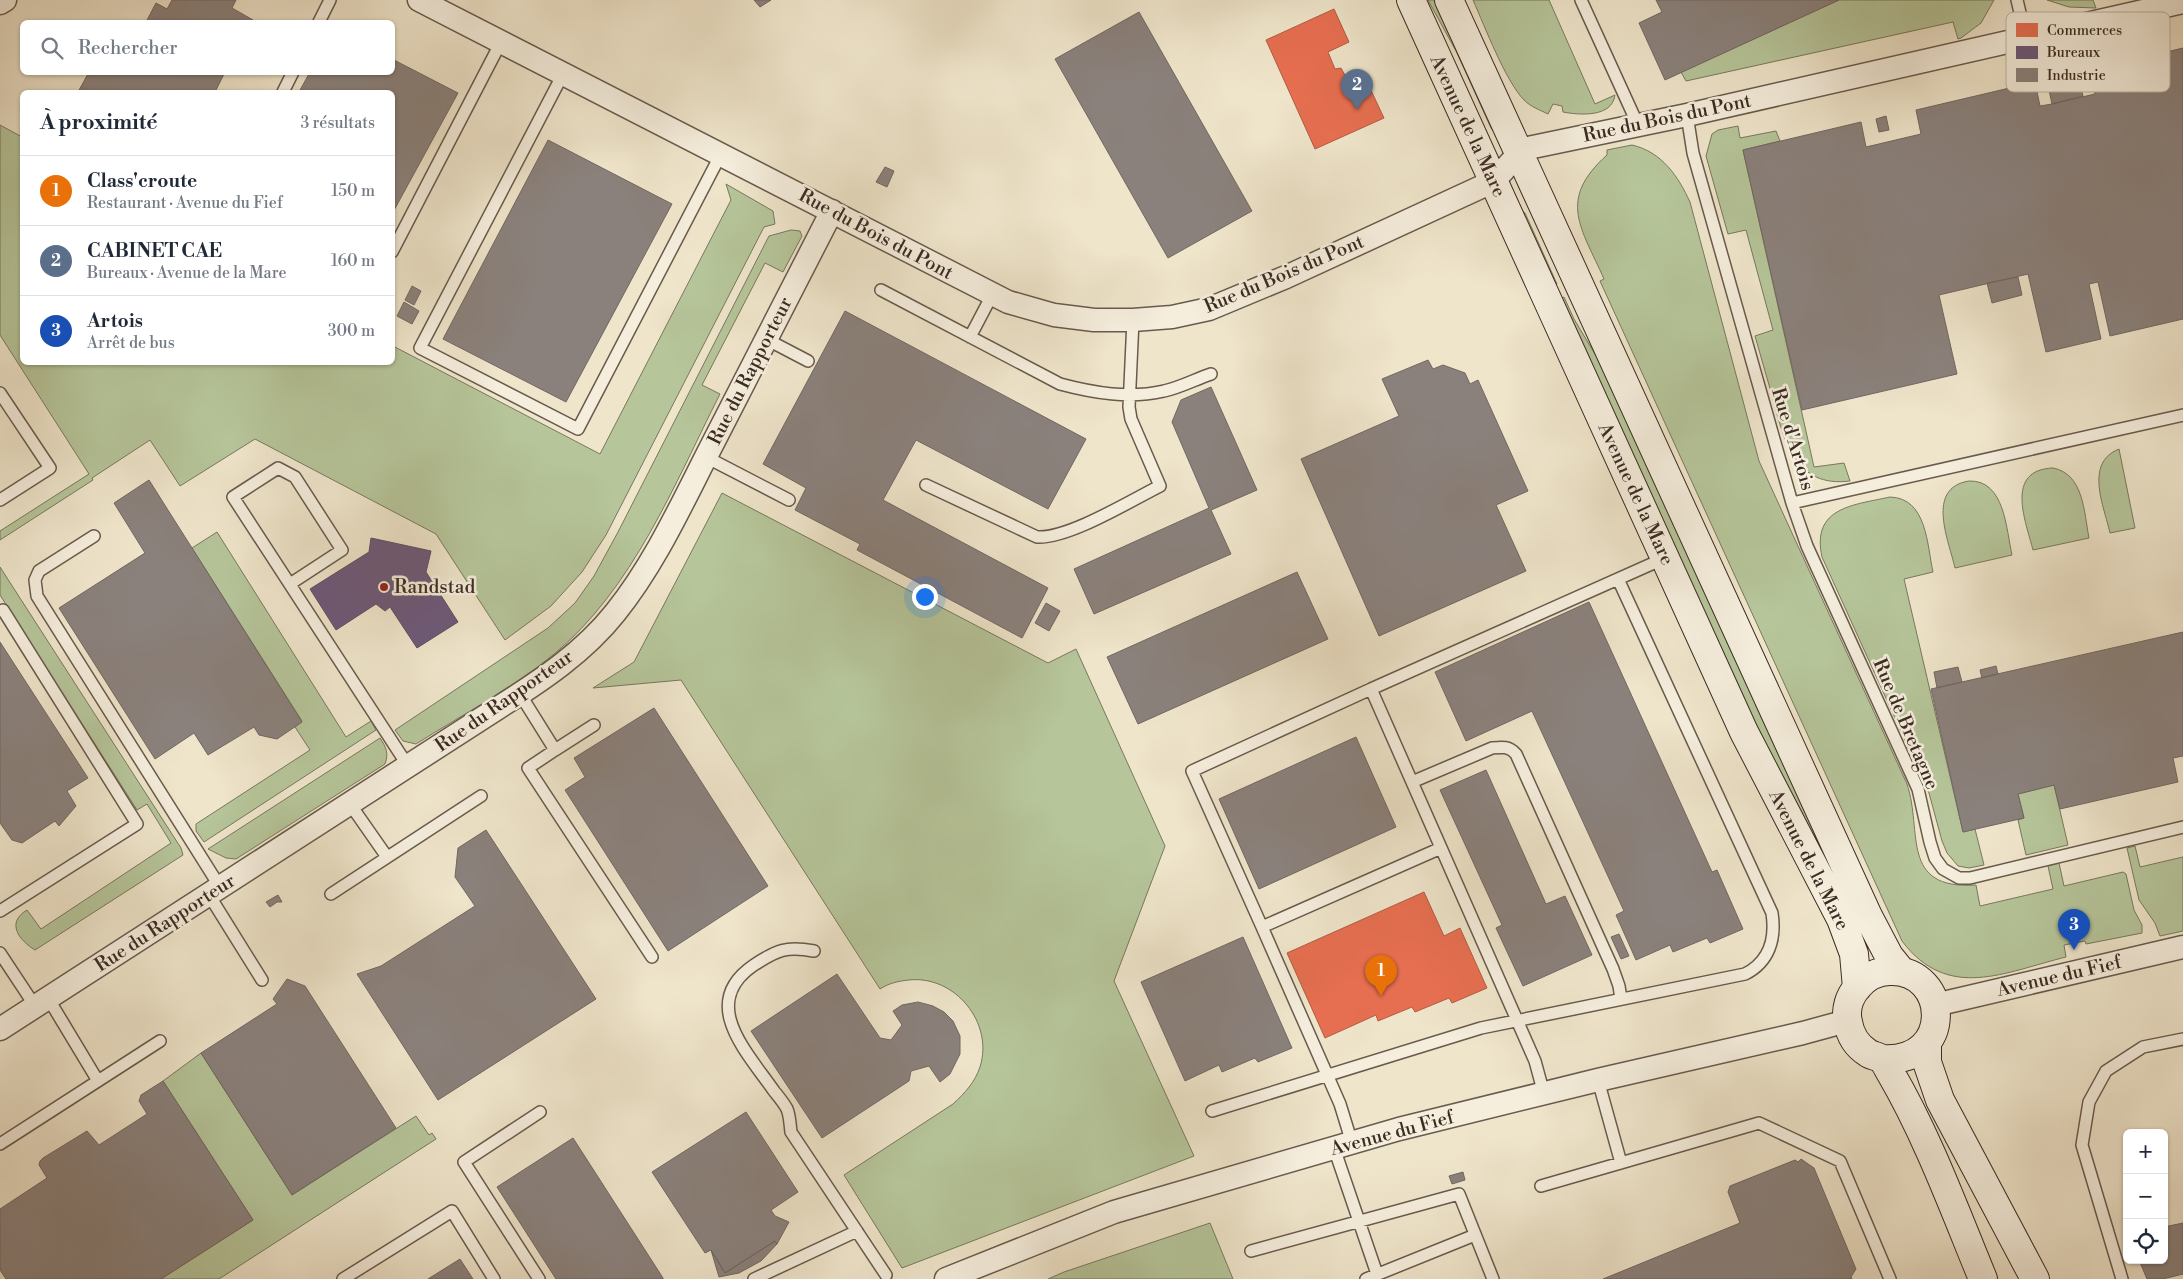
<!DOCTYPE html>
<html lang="fr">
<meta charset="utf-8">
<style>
:root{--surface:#fff;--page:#f2f2f3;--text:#1f2937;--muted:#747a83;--line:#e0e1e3;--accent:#7c3aed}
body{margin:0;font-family:"Libre Bodoni",serif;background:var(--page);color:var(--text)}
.controls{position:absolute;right:15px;bottom:15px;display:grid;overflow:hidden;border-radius:8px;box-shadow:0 1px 4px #0004}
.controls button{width:45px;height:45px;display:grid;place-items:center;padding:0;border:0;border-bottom:1px solid var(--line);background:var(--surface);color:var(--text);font:25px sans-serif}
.you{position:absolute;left:924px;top:596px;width:18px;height:18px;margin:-12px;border:4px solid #fff;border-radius:50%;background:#1a73e8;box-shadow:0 0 0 8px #1a73e833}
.badge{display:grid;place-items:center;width:32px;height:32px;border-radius:50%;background:var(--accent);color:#fff;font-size:16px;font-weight:700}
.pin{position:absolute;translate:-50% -41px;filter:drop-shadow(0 1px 2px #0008)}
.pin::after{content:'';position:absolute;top:26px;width:18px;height:15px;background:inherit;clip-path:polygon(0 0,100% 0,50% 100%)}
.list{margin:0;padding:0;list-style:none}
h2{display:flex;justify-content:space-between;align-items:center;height:65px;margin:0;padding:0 20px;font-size:21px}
h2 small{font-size:16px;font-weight:400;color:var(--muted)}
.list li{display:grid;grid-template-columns:32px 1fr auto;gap:15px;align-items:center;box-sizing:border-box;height:70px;padding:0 20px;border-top:1px solid var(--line)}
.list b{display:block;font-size:19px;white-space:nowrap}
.list p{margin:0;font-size:16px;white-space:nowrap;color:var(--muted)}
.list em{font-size:16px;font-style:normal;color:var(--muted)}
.icon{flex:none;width:28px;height:28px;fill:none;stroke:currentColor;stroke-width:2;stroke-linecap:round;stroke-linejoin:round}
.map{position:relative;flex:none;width:2183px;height:1279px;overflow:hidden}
.search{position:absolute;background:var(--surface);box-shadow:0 1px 4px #0004;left:20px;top:20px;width:375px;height:55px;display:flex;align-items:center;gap:12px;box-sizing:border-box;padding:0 18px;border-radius:8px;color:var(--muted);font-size:19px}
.panel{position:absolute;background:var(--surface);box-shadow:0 1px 4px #0004;left:20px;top:90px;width:375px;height:275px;border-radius:8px}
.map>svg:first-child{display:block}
</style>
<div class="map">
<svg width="2183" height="1279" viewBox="0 0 2183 1279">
<rect width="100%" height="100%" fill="#efe5cb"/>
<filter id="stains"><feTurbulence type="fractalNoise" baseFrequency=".004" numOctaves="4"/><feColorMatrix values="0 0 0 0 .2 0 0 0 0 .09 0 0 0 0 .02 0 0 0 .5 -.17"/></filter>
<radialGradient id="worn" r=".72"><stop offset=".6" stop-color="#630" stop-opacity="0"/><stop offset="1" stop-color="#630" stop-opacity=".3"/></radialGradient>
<path fill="#b6c59a" stroke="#78785e" d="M 1428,0 L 1442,0 L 1496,135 L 1491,128 L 1456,51 Z
M 1473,0 L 1549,0 L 1595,104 L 1615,95 C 1612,118 1579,115 1563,112 L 1562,106 L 1553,104 L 1548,114 C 1540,110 1531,107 1524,100 C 1505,80 1485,27 1473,0 Z
M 1839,0 L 1994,0 L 1981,23 L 1961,38 L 1958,39 L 1953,22 L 1686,81 L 1681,72 Z
M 2047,0 L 2093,0 L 2096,8 L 2069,7 Z
M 0,125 L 22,137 L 22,362 L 392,362 L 393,346 L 600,454 L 731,200 L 726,184 L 773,211 L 775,224 L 764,227 L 606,535 L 582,572 L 551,606 L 505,640 L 436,534 L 255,439 L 180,486 L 150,440 L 92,478 L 93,480 L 0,540 L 0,531 L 89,474 L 0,335 Z
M 1738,126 L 1740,138 L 1776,131 L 1780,141 L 1743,150 L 1814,467 L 1844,463 L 1850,481 C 1795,488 1784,441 1773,399 C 1767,378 1761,357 1755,336 L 1773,330 L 1746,230 L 1728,234 L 1706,156 L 1712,134 L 1718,130 Z
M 1632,145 C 1662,152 1678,176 1690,202 L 1759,461 L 1907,784 C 1923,831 1899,890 1976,885 L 1980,906 L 2053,889 L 2048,866 L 2059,863 L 2064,886 L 2123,872 L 2126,874 L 2134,910 L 2142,925 L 2142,933 L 2086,944 L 2085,941 L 2064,945 L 2066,957 C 2005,972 1948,1002 1902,941 L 1600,281 L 1604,279 C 1581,227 1557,200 1607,155 L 1607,150 Z
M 1522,211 L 1525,213 L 1557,284 L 1551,287 Z
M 791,230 L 800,231 L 802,236 L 783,272 L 765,263 L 702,385 L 720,394 C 674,485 633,589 553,655 C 511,689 462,715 416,744 L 403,741 L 395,730 L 548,628 L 575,603 L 594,576 L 618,532 L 769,236 Z
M 1564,297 L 1574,319 L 1626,406 L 1863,926 L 1802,825 L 1557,300 Z
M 2119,449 L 2135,528 L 2110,533 C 2104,506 2084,463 2119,449 Z
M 2053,468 C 2084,474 2084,513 2089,538 L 2033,550 C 2026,522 2004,470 2053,468 Z
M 1969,481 C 2005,480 2006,529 2012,555 L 1955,568 C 1949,541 1925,488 1969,481 Z
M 722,493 L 1048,663 L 1076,649 L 1165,846 L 1114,981 L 1194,1156 L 902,1268 L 844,1175 L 953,1104 C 965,1093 975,1082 980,1067 C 994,1023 955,975 909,980 C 899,981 889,983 880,989 L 681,680 L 593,688 L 634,662 Z
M 1890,497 C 1927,498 1927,545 1933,572 L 1904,579 L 1963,832 L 1975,829 L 1984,865 L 1969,868 L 1958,866 L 1947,853 L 1942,841 L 1929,793 L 1822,557 C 1811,507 1854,505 1890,497 Z
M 217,532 L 346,737 L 371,721 L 376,730 L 204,842 L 196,831 L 196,824 L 310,750 L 295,727 L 302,721 L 192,548 Z
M 0,567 L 181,848 L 183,855 L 35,950 C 20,941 5,923 27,910 L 41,929 L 171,843 L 147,804 L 137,810 L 0,595 Z
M 380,738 C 386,747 389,753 385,764 L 236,859 L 226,858 L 208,849 Z
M 2054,785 L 2068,845 L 2026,855 L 2018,820 L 2024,818 L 2018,794 Z
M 2135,846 L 2140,867 L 2183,857 L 2183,931 L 2160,936 L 2155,923 L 2139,900 L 2127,848 Z
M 201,1053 L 292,1195 L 416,1116 L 429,1135 L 432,1133 L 436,1139 L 219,1279 L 161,1279 L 253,1220 L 163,1081 Z
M 1210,1223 L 1233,1279 L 1048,1279 L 1064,1272 Z"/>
<path fill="#e76f51" stroke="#b35b43" d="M 1334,9 L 1349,42 L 1328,52 L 1335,69 L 1341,68 L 1347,79 L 1342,83 L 1347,94 L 1368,84 L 1384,118 L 1315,149 L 1266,40 Z
M 1424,892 L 1444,936 L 1460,928 L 1487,988 L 1452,1003 L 1449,998 L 1415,1012 L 1412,1007 L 1378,1021 L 1376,1015 L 1325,1038 L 1287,953 Z"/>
<path fill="#6d597a" stroke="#5e4b60" d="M 371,538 L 431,551 L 426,572 L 458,622 L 417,648 L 390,607 L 385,611 L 376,604 L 336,630 L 310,589 L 369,552 Z"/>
<path fill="#8a817c" stroke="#726761" d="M 172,0 L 236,0 L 232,8 L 253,20 L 252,22 L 146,22 L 156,3 L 167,9 Z
M 754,0 L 771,0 L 760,7 Z
M 1656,0 L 1839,0 L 1665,80 L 1639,23 L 1662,12 Z
M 1139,12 L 1252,211 L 1168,258 L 1055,59 Z
M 2183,48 L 2183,319 L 2110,336 L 2098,282 L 2089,284 L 2101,339 L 2046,352 L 2028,274 L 1939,295 L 1957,374 L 1802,410 L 1743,150 L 1861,122 L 1866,147 L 1921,134 L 1916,110 L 2035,82 L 2040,106 L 2052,104 L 2095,94 L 2090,70 Z
M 392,59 L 458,93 L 392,214 L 392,92 L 299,92 L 310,72 L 392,72 Z
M 2076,68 L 2083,96 L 2052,104 L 2046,76 Z
M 89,72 L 225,72 L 215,92 L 78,92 Z
M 1886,116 L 1889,130 L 1879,132 L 1876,119 Z
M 548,140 L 672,204 L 566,402 L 443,339 Z
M 885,167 L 894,171 L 887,187 L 876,182 Z
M 2018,277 L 2022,295 L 1992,303 L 1987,283 Z
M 412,286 L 421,291 L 414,305 L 405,300 Z
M 404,302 L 419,311 L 412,324 L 397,316 Z
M 845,311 L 1086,439 L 1048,509 L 916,440 L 883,500 L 1048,588 L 1022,638 L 857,550 L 860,544 L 795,510 L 806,488 L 763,464 Z
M 1428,360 L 1433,369 L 1443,365 L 1465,373 L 1470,384 L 1478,380 L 1528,491 L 1496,505 L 1526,571 L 1379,636 L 1301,459 L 1399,416 L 1382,379 Z
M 1211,387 L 1257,490 L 1211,510 L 1231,554 L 1094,614 L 1074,569 L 1209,508 L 1172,422 L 1181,400 Z
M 149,480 L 302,722 L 277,739 L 259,735 L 254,727 L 208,755 L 194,733 L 155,759 L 59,608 L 145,553 L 114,503 Z
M 1297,572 L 1328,639 L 1138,724 L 1107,657 Z
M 1589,602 L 1712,872 L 1717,870 L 1743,929 L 1710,943 L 1707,938 L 1673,952 L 1670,945 L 1636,960 L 1616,915 L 1624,911 L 1532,711 L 1466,741 L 1435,672 Z
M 1046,603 L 1060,611 L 1049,631 L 1035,623 Z
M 2183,632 L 2183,756 L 2173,758 L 2178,782 L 2060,809 L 2054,785 L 2018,794 L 2024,818 L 1963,832 L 1931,689 Z
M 0,642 L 88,778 L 67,791 L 76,806 L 59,826 L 55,821 L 22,843 L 12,840 L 0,823 Z
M 1996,666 L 1998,674 L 1982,678 L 1980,670 Z
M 1958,667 L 1962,682 L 1937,688 L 1934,672 Z
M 654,708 L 768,886 L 668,951 L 565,790 L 585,777 L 574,758 Z
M 1356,737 L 1396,827 L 1259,889 L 1219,799 Z
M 1486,770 L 1546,904 L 1565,896 L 1592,955 L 1523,986 L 1496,928 L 1502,925 L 1440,790 Z
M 486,830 L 596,999 L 438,1100 L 357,974 L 381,966 L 475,906 L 455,877 L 458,848 Z
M 278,895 L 282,902 L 277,902 L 270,907 L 266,902 Z
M 1619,934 L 1629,956 L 1621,959 L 1611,937 Z
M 1243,937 L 1292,1048 L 1258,1062 L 1255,1058 L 1222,1072 L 1219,1065 L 1185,1081 L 1141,982 Z
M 837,974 L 880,1038 L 891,1040 L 902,1025 L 893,1011 L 902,1005 L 918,1002 L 933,1006 L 944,1012 L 953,1021 L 960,1036 L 960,1054 L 950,1074 L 940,1082 L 929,1066 L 911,1071 L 909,1081 L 822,1138 L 751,1031 Z
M 287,979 L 305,986 L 396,1128 L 292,1195 L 201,1053 L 277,1004 L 273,999 Z
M 163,1081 L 253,1220 L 161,1279 L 6,1279 L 0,1270 L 0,1209 L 47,1178 L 39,1165 L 40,1161 L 43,1158 L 87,1131 L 99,1145 L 147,1114 L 139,1101 L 141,1095 Z
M 746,1112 L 798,1192 L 771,1210 L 775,1216 L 789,1222 L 777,1244 L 775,1241 L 725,1273 L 711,1250 L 705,1253 L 652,1172 Z
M 573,1138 L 663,1278 L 663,1279 L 556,1279 L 497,1187 Z
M 1801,1159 L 1814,1168 L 1856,1269 L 1851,1277 L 1852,1279 L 1603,1279 L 1740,1223 L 1728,1192 L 1730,1186 L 1795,1160 L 1798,1162 Z
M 1463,1172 L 1465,1180 L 1452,1184 L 1449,1176 Z
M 2183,1223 L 2183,1274 L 2163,1279 L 2147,1279 L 2139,1260 L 2164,1260 L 2164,1227 Z
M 775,1241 L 777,1244 L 761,1261 L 739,1273 L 719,1277 L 711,1250 L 725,1273 Z
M 460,1259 L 473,1279 L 428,1279 Z"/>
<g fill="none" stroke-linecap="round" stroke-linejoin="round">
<g stroke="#685a4d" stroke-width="14">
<path id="lane" d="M 1581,0 L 1638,125
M 2017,0 L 2026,38
M 319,22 L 330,0
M 563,74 L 420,348 L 578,429 L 721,154
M 283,92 L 293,72
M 1687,115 L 1693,153 L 1792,503 L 2183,415
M 392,252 L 501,42
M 881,290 L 1060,384 C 1094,393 1129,399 1164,391 C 1179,388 1196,379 1211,374
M 970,337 L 992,295
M 766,339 L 808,361
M 0,393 L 50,468 L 0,500
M 706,457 L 789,500
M 926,485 L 1037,537 C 1068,539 1130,501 1160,486 L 1131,419 L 1129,407 L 1133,320
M 1792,503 L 1807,546 L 1918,789 L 1930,842 L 1935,858 L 1943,869 L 1959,878 L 1970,878 L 2183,827
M 94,536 L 39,571 L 35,580 L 37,596 L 220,887
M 290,584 L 342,550 L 295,477 L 278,468 L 233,497 L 408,766
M 520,694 L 555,750 L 594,725
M 555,750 L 528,768 L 652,957
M 1412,782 L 1492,748 C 1502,747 1509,746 1516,754 L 1613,969 L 1619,986 L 1621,999
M 350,804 L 387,857
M 331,894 L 481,796
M 209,895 L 262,980
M 0,911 L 137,824 L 3,610
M 1262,927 L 1192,771 L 1371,689
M 814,951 C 786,946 777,950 754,965 C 698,1003 747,1052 774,1091 C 778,1096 784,1103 787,1109 C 790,1116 790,1125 791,1132 L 886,1275
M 0,953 L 35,1006
M 48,998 L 98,1081
M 1598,1080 L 1621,1163
M 1544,1094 L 1535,1061 L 1371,689 L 1665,558
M 1212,1111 L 1481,1028 L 1745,974 C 1769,962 1776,939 1772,913 L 1618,579
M 1352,1143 L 1340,1104 L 1262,927 L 1441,848
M 0,1144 L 160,1041
M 1334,1148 L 1377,1274
M 1541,1186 L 1759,1123 L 1840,1161 L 1890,1279
M 1251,1251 L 1459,1194 L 1493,1279
M 343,1279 L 452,1211 L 494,1279
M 539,1279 L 464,1162 L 540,1112
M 754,1279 L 857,1231
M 1366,1279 L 1475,1235
M 2122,1279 L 2082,1145 L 2089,1102 L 2106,1071 L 2143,1047 L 2183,1039"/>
</g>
<g stroke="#685a4d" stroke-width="25">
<path id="street" d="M 419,0 L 1008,302 L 1054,315 L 1094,320 L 1133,320 L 1172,317 L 1209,309 L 1286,277 L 1494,181 L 1519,153 L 1528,148 L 1687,115 L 2183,2
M 0,3 L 5,0
M 1935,1005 L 2183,947
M 0,1029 L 501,706 C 542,680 584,652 615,613 C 656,562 683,501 713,443 C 753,365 793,288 832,211
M 946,1279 L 1114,1212 L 1399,1129 L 1598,1080 L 1803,1033 L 1847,1021"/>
</g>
<g stroke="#3b2b23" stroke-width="30">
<path id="secondary" d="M 1411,0 L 1744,732 L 1841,919 L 1854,954 L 1857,988
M 1449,0 L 1868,916 L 1889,956 L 1902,972
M 1927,1043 L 1927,1062 L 1940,1100 L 2035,1279
M 1882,1059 C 1955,1064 1950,969 1890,971 C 1865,971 1842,997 1848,1022 C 1850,1035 1857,1046 1868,1053 C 1872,1056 1878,1056 1882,1059 C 1885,1062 1888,1069 1890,1072 C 1927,1135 1955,1211 1983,1279"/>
</g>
<use href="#lane" stroke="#f5eedd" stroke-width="11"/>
<use href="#street" stroke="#f5eedd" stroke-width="22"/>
<use href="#secondary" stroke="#f5eedd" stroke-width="28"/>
</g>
<circle fill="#8f2418" stroke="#f5eedd" stroke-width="2" cx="384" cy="587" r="5"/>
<g text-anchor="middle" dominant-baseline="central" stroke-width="5" stroke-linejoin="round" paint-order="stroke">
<g font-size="19" fill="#3b2b23" stroke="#f5eedd">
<text transform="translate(1667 118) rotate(-12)">Rue du Bois du Pont</text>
<text transform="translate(1468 126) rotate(65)">Avenue de la Mare</text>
<text transform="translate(876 234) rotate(28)">Rue du Bois du Pont</text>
<text transform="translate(1284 274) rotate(-23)">Rue du Bois du Pont</text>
<text transform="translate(750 371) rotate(-63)">Rue du Rapporteur</text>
<text transform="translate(1793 439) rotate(73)">Rue d'Artois</text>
<text transform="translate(1636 494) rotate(65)">Avenue de la Mare</text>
<text transform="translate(504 701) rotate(-35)">Rue du Rapporteur</text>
<text transform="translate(1906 724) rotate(67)">Rue de Bretagne</text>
<text transform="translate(1809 860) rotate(63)">Avenue de la Mare</text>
<text transform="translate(165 923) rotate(-33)">Rue du Rapporteur</text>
<text transform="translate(2059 976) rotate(-13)">Avenue du Fief</text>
<text transform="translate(1392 1133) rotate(-15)">Avenue du Fief</text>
</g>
<g font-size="19" fill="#3b2b23" stroke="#f5eedd" text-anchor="start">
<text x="394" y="587">Randstad</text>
</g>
</g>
<rect x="2006" y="12" width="164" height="80" rx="8" fill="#f5eedd" stroke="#bdb4a5" stroke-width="1"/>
<rect x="2016" y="23" width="22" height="14" fill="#e76f51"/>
<rect x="2016" y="46" width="22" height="13" fill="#6d597a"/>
<rect x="2016" y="68" width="22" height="14" fill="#8a817c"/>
<g font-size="14" fill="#3b2b23">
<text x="2047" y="35">Commerces</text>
<text x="2047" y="57">Bureaux</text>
<text x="2047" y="80">Industrie</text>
</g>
<rect width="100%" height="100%" filter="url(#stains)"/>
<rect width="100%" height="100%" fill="url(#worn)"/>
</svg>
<div class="controls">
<button>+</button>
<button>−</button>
<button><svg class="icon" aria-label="locate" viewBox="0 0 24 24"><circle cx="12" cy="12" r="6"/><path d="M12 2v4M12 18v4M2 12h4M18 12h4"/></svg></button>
</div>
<div class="you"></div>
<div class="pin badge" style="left:1381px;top:996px;background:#e8710a">1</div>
<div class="pin badge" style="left:1357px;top:110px;background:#5c6f8a">2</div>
<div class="pin badge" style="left:2074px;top:950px;background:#1a4fb4">3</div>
<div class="search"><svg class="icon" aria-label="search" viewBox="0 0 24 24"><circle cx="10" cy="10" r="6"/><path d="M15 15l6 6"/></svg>Rechercher</div>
<section class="panel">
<h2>À proximité<small>3 résultats</small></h2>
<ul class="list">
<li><span class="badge" style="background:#e8710a">1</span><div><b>Class'croute</b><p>Restaurant · Avenue du Fief</p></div><em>150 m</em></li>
<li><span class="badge" style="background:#5c6f8a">2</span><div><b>CABINET CAE</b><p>Bureaux · Avenue de la Mare</p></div><em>160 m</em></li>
<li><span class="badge" style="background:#1a4fb4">3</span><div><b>Artois</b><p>Arrêt de bus</p></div><em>300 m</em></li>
</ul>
</section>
</div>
